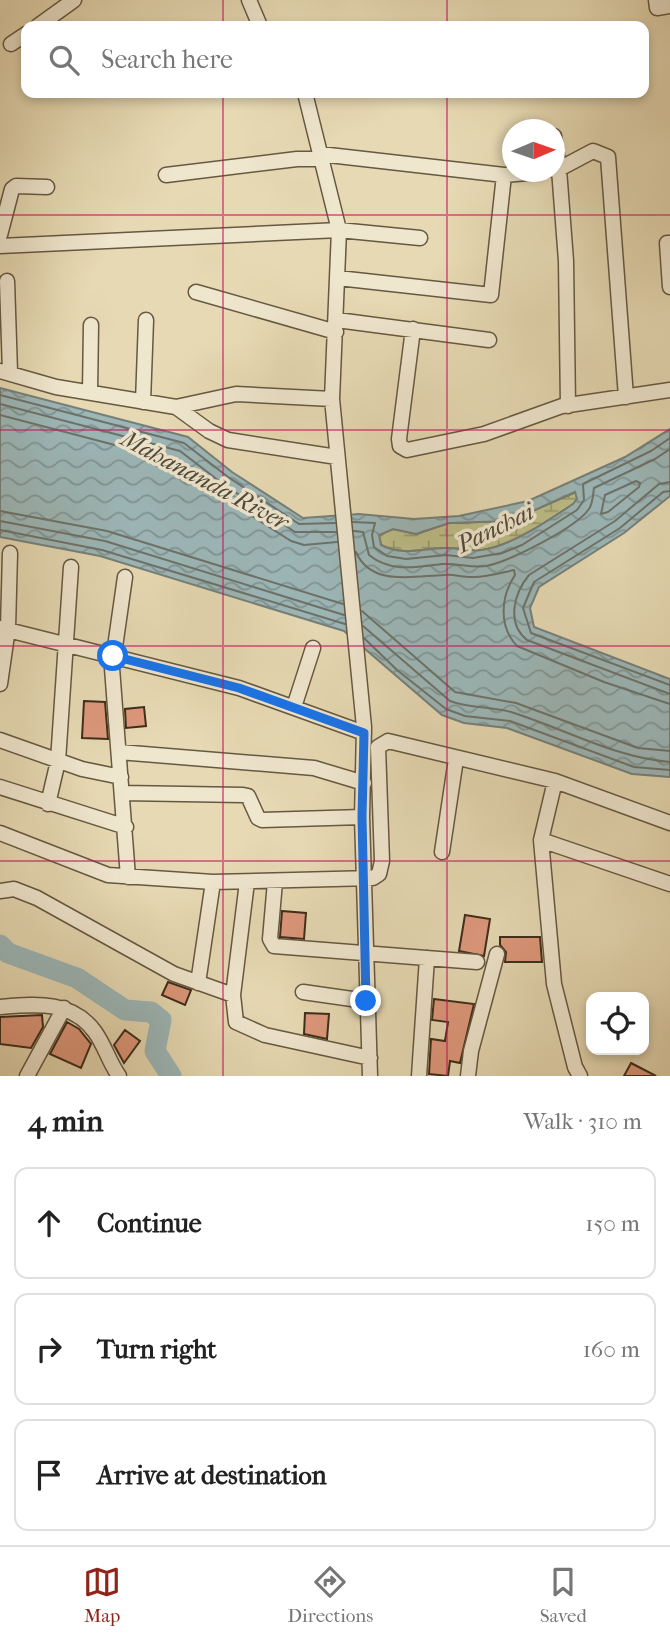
<!DOCTYPE html>
<meta charset="utf-8">
<style>
:root{--surface:#fff;--page:#f2f2f2;--text:#222;--muted:#767676;--line:#e0e0e0;--accent:#8f2418}
body{margin:0;font-family:"IM FELL French Canon",serif;background:var(--page);color:var(--text)}
.controls{position:absolute;right:21px;bottom:21px;display:grid;overflow:hidden;border-radius:14px;box-shadow:0 4px 10px #0003}
.controls button{width:63px;height:63px;display:grid;place-items:center;padding:0;border:0;border-bottom:2px solid var(--line);background:var(--surface);color:var(--text);font:35px sans-serif}
.compass{position:absolute;left:502px;top:119px;width:63px;height:63px;border-radius:50%;background:var(--surface);box-shadow:0 4px 10px #0003;rotate:88deg}
.stop{position:absolute;width:21px;height:21px;margin:-16px;border:5px solid #1a73e8;border-radius:50%;background:#fff}
.stop.end{background:#1a73e8;border-color:#fff;box-shadow:0 2px 7px #0008}
.list{margin:0;padding:0;list-style:none}
h2{display:flex;justify-content:space-between;align-items:center;height:91px;margin:0;padding:0 28px;font-size:30px}
h2 small{font-size:23px;font-weight:400;color:var(--muted)}
.list li{display:grid;grid-template-columns:46px 1fr auto;gap:21px;align-items:center;box-sizing:border-box;height:112px;margin:0 14px 14px;padding:0 14px;border:2px solid var(--line);border-radius:14px}
.list b{display:block;font-size:26px;white-space:nowrap}
.list em{font-size:23px;font-style:normal;color:var(--muted)}
.icon{flex:none;width:38px;height:38px;fill:none;stroke:currentColor;stroke-width:2;stroke-linecap:round;stroke-linejoin:round}
.map{position:relative;flex:none;width:670px;height:1076px;overflow:hidden}
.search{position:absolute;background:var(--surface);box-shadow:0 4px 10px #0003;left:21px;right:21px;top:21px;height:77px;display:flex;align-items:center;gap:18px;box-sizing:border-box;padding:0 24px;border-radius:14px;color:var(--muted);font-size:26px}
.sheet{height:469px;background:var(--surface)}
nav{display:flex;justify-content:space-around;align-items:center;box-sizing:border-box;height:98px;border-top:2px solid var(--line);background:var(--surface);font-size:19px;color:var(--muted)}
nav a{display:grid;justify-items:center;gap:4px}
nav .on{color:var(--accent)}
.map>svg:first-child{display:block}
</style>
<div class="map">
<svg width="670" height="1076" viewBox="0 0 670 1076">
<defs>
<pattern id="wetland-marsh" width="20" height="14" patternUnits="userSpaceOnUse" patternTransform="scale(1.75)"><rect width="20" height="14" fill="#bcbd88"/><path d="M1 5h8M5 5V1M11 12h8M15 12V8" fill="none" stroke="#9a9a6e"/></pattern>
<pattern id="water-waves" width="16" height="10" patternUnits="userSpaceOnUse" patternTransform="scale(1.75)"><rect width="16" height="10" fill="#9cb7b8"/><path d="M0 5q4-4 8 0t8 0" fill="none" stroke="#809595"/></pattern>
</defs>
<rect width="100%" height="100%" fill="#e6d9b3"/>
<filter id="stains"><feTurbulence type="fractalNoise" baseFrequency=".00286" numOctaves="4"/><feColorMatrix values="0 0 0 0 .2 0 0 0 0 .09 0 0 0 0 .02 0 0 0 .5 -.17"/></filter>
<radialGradient id="worn" r=".72"><stop offset=".6" stop-color="#630" stop-opacity="0"/><stop offset="1" stop-color="#630" stop-opacity=".3"/></radialGradient>
<path fill="url(#wetland-marsh)" stroke="#7c7552" stroke-width="2" d="M 576,492 L 577,499 L 573,504 C 548,521 511,546 482,550 C 469,552 457,547 444,548 C 421,549 402,556 381,545 L 379,535 L 393,529 L 417,534 L 449,523 L 510,521 Z"/>
<path fill="url(#water-waves)" stroke="#768079" stroke-width="2" fill-rule="evenodd" d="M 0,388 L 188,437 L 232,472 L 303,518 L 359,514 L 414,519 L 459,516 L 528,501 L 625,457 L 670,429 L 670,496 L 624,533 L 539,587 L 530,608 L 534,627 L 670,679 L 670,777 L 632,774 L 507,728 L 464,723 L 442,715 L 344,631 L 100,556 L 0,537 ZM 575,492 L 577,499 L 573,504 C 548,521 511,546 482,550 C 469,552 457,547 444,548 C 422,549 402,556 381,545 L 379,535 L 393,529 L 416,534 L 449,523 L 510,521 Z"/>
<g fill="none" stroke-linecap="round" stroke-linejoin="round">
<path stroke="#6c726a" stroke-width="2" d="M 0,395 L 184,443 L 228,477 L 299,524 L 335,523
M 0,404 L 180,451 L 223,484 L 295,532 L 336,532
M 0,415 L 176,461 L 216,493 L 291,541 L 304,545 L 337,542
M 636,481 L 640,483 L 639,487 L 608,512 L 601,514 L 605,495 Z
M 670,482 L 659,484 L 615,521 L 529,575 C 514,593 506,623 527,640 L 670,694
M 670,491 L 663,492 L 620,528 L 534,582 L 523,608 L 531,633 L 670,685
M 0,511 L 107,531 L 343,604
M 0,521 L 105,541 L 344,615
M 353,522 L 375,523 L 372,535 L 374,547 L 387,556 L 406,559 L 446,555 L 473,558 L 502,553 L 522,545 L 577,510 L 584,500 L 583,484 L 651,451 L 670,438
M 0,530 L 102,550 L 345,624
M 354,531 L 363,532 L 369,555 C 391,573 417,567 442,564 C 457,563 471,568 486,566 C 508,562 576,528 589,509 C 593,503 593,495 594,488 L 655,459 L 670,449
M 356,552 C 371,587 414,576 444,575 C 453,574 462,577 471,577 C 485,578 500,573 514,570 L 515,575 C 501,596 498,626 517,646 L 604,682 L 670,704
M 362,611 L 455,692 L 516,703 L 638,748 L 670,751
M 363,626 L 450,701 C 471,709 493,706 514,713 C 567,730 614,757 670,762
M 364,638 L 397,670 L 446,709 L 465,716 L 510,721 L 634,767 L 670,770"/>
<path stroke="#9cb7b8" stroke-width="21" d="M 0,945 L 8,953 L 77,978 L 125,1010 L 151,1012 L 161,1020 L 155,1051 L 171,1076"/>
</g>
<path fill="#de987b" stroke="#3c2d1b" stroke-width="2" d="M 84,701 L 105,702 L 108,739 L 82,738 Z
M 144,707 L 146,726 L 126,728 L 125,709 Z
M 282,911 L 306,913 L 304,939 L 280,937 Z
M 465,915 L 490,919 L 484,956 L 459,951 Z
M 500,937 L 540,937 L 542,962 L 505,962 L 506,952 L 500,945 Z
M 168,982 L 191,990 L 185,1005 L 162,995 Z
M 434,999 L 474,1004 L 460,1063 L 450,1061 L 448,1076 L 429,1074 L 431,1039 L 445,1041 L 448,1022 L 432,1020 Z
M 305,1013 L 329,1014 L 327,1039 L 304,1034 Z
M 42,1015 L 43,1027 L 31,1048 L 0,1044 L 0,1017 Z
M 67,1022 L 79,1029 L 91,1044 L 81,1068 L 50,1054 Z
M 125,1030 L 140,1041 L 124,1063 L 114,1045 Z
M 631,1063 L 656,1076 L 624,1076 Z"/>
<g fill="none" stroke-linecap="round" stroke-linejoin="round">
<g stroke="#665841" stroke-width="17">
<path id="minor" d="M 249,0 L 260,26
M 656,0 L 657,8 L 670,6
M 38,26 L 74,0
M 11,44 L 26,34
M 305,93 L 339,230 L 332,399 L 364,727 L 362,817 L 370,1076
M 554,136 L 559,169 L 554,170
M 320,154 L 504,175 L 491,295 L 338,278
M 166,175 L 297,159 L 322,159
M 504,175 L 539,172
M 0,235 L 12,189 L 16,186 L 47,187
M 670,243 L 667,243 L 670,287
M 0,246 L 339,230 L 420,238
M 7,281 L 10,372
M 196,292 L 336,332
M 337,320 L 489,340
M 413,329 L 399,439 L 400,446 L 407,450 L 484,434 L 562,406 L 670,390
M 0,371 L 56,387 L 176,407 L 209,431 L 228,440 L 337,457
M 90,392 L 91,325
M 143,402 L 146,320
M 568,406 L 566,261 L 559,169 L 593,151 L 608,157 L 626,397
M 176,407 L 236,394 L 332,399
M 125,577 L 112,668 L 128,877
M 0,628 L 239,688 L 364,733
M 0,684 L 8,628 L 10,553
M 294,707 L 313,648
M 0,740 L 82,769 L 121,777
M 119,752 L 314,768 L 364,783
M 555,781 L 541,840 L 554,984 L 575,1067 L 580,1076
M 0,787 L 126,827
M 123,793 L 243,795 L 248,796 L 258,818 L 262,820 L 362,817
M 48,804 L 58,761 L 71,567
M 0,833 L 108,875 L 213,882 L 373,878 L 379,874 L 382,861 L 378,747 L 388,741 L 555,781 L 670,823
M 541,840 L 670,884
M 442,852 L 456,759
M 247,882 L 233,995 L 236,1022 L 265,1035 L 370,1058
M 275,882 L 270,939 L 274,946 L 477,962
M 0,891 L 14,889 L 37,898 L 174,974 L 233,995
M 198,983 L 213,882
M 303,992 L 366,1001
M 0,1007 C 36,1004 72,1000 95,1032 C 105,1046 109,1062 119,1076
M 27,1076 L 64,1008
M 419,1076 L 427,958
M 468,1076 L 471,1051 L 497,954"/>
</g>
<use href="#minor" stroke="#efe6ce" stroke-width="14"/>
</g>
<g fill="none" stroke-linecap="round" stroke-linejoin="round">
<path stroke="#1a73e8" stroke-width="9" d="M 113,656 L 239,688 L 364,733 L 362,817 L 366,1001"/>
</g>
<path fill="none" stroke="#c2185b" stroke-width="2" stroke-opacity="0.55" d="M 223,0 L 223,26M 447,0 L 447,26M 223,93 L 223,1076M 447,93 L 447,1076M 0,215 L 670,215M 0,430 L 670,430M 0,646 L 670,646M 0,861 L 670,861"/>
<g text-anchor="middle" dominant-baseline="central" stroke-width="7" stroke-linejoin="round" paint-order="stroke">
<g font-size="24" font-style="italic" fill="#4f493a" stroke="#efe6ce">
<text transform="translate(205 480) rotate(28)">Mahananda River</text>
<text transform="translate(495 528) rotate(-26)">Panchai</text>
</g>
</g>
<rect width="100%" height="100%" filter="url(#stains)"/>
<rect width="100%" height="100%" fill="url(#worn)"/>
</svg>
<div class="controls">
<button><svg class="icon" aria-label="locate" viewBox="0 0 24 24"><circle cx="12" cy="12" r="6"/><path d="M12 2v4M12 18v4M2 12h4M18 12h4"/></svg></button>
</div>
<svg class="compass" viewBox="-18 -18 36 36"><path d="M0-13l5 13h-10z" fill="#e53935"/><path d="M0 13l5-13h-10z" fill="#767676"/></svg>
<div class="stop" style="left:113px;top:656px"></div>
<div class="stop end" style="left:366px;top:1001px"></div>
<div class="search"><svg class="icon" aria-label="search" viewBox="0 0 24 24"><circle cx="10" cy="10" r="6"/><path d="M15 15l6 6"/></svg>Search here</div>
</div>
<section class="sheet">
<h2>4 min<small>Walk · 310 m</small></h2>
<ul class="list">
<li><svg class="icon" aria-label="ahead" viewBox="0 0 24 24"><path d="M12 20V5M6 11l6-6 6 6"/></svg><div><b>Continue</b></div><em>150 m</em></li>
<li><svg class="icon" aria-label="right" viewBox="0 0 24 24"><path d="M7 20v-9h11M14 6l5 5-5 5"/></svg><div><b>Turn right</b></div><em>160 m</em></li>
<li><svg class="icon" aria-label="arrive" viewBox="0 0 24 24"><path d="M6 21V4h12l-3 4 3 4H6"/></svg><div><b>Arrive at destination</b></div></li>
</ul>
</section>
<nav>
<a class="on"><svg class="icon" aria-label="map" viewBox="0 0 24 24"><path d="M3 6l6-2 6 2 6-2v14l-6 2-6-2-6 2zM9 4v14M15 6v14"/></svg>Map</a>
<a><svg class="icon" aria-label="directions" viewBox="0 0 24 24"><path d="M12 3l9 9-9 9-9-9zM9 14v-3h6M13 9l2 2-2 2"/></svg>Directions</a>
<a><svg class="icon" aria-label="saved" viewBox="0 0 24 24"><path d="M7 4h10v16l-5-4-5 4z"/></svg>Saved</a>
</nav>
